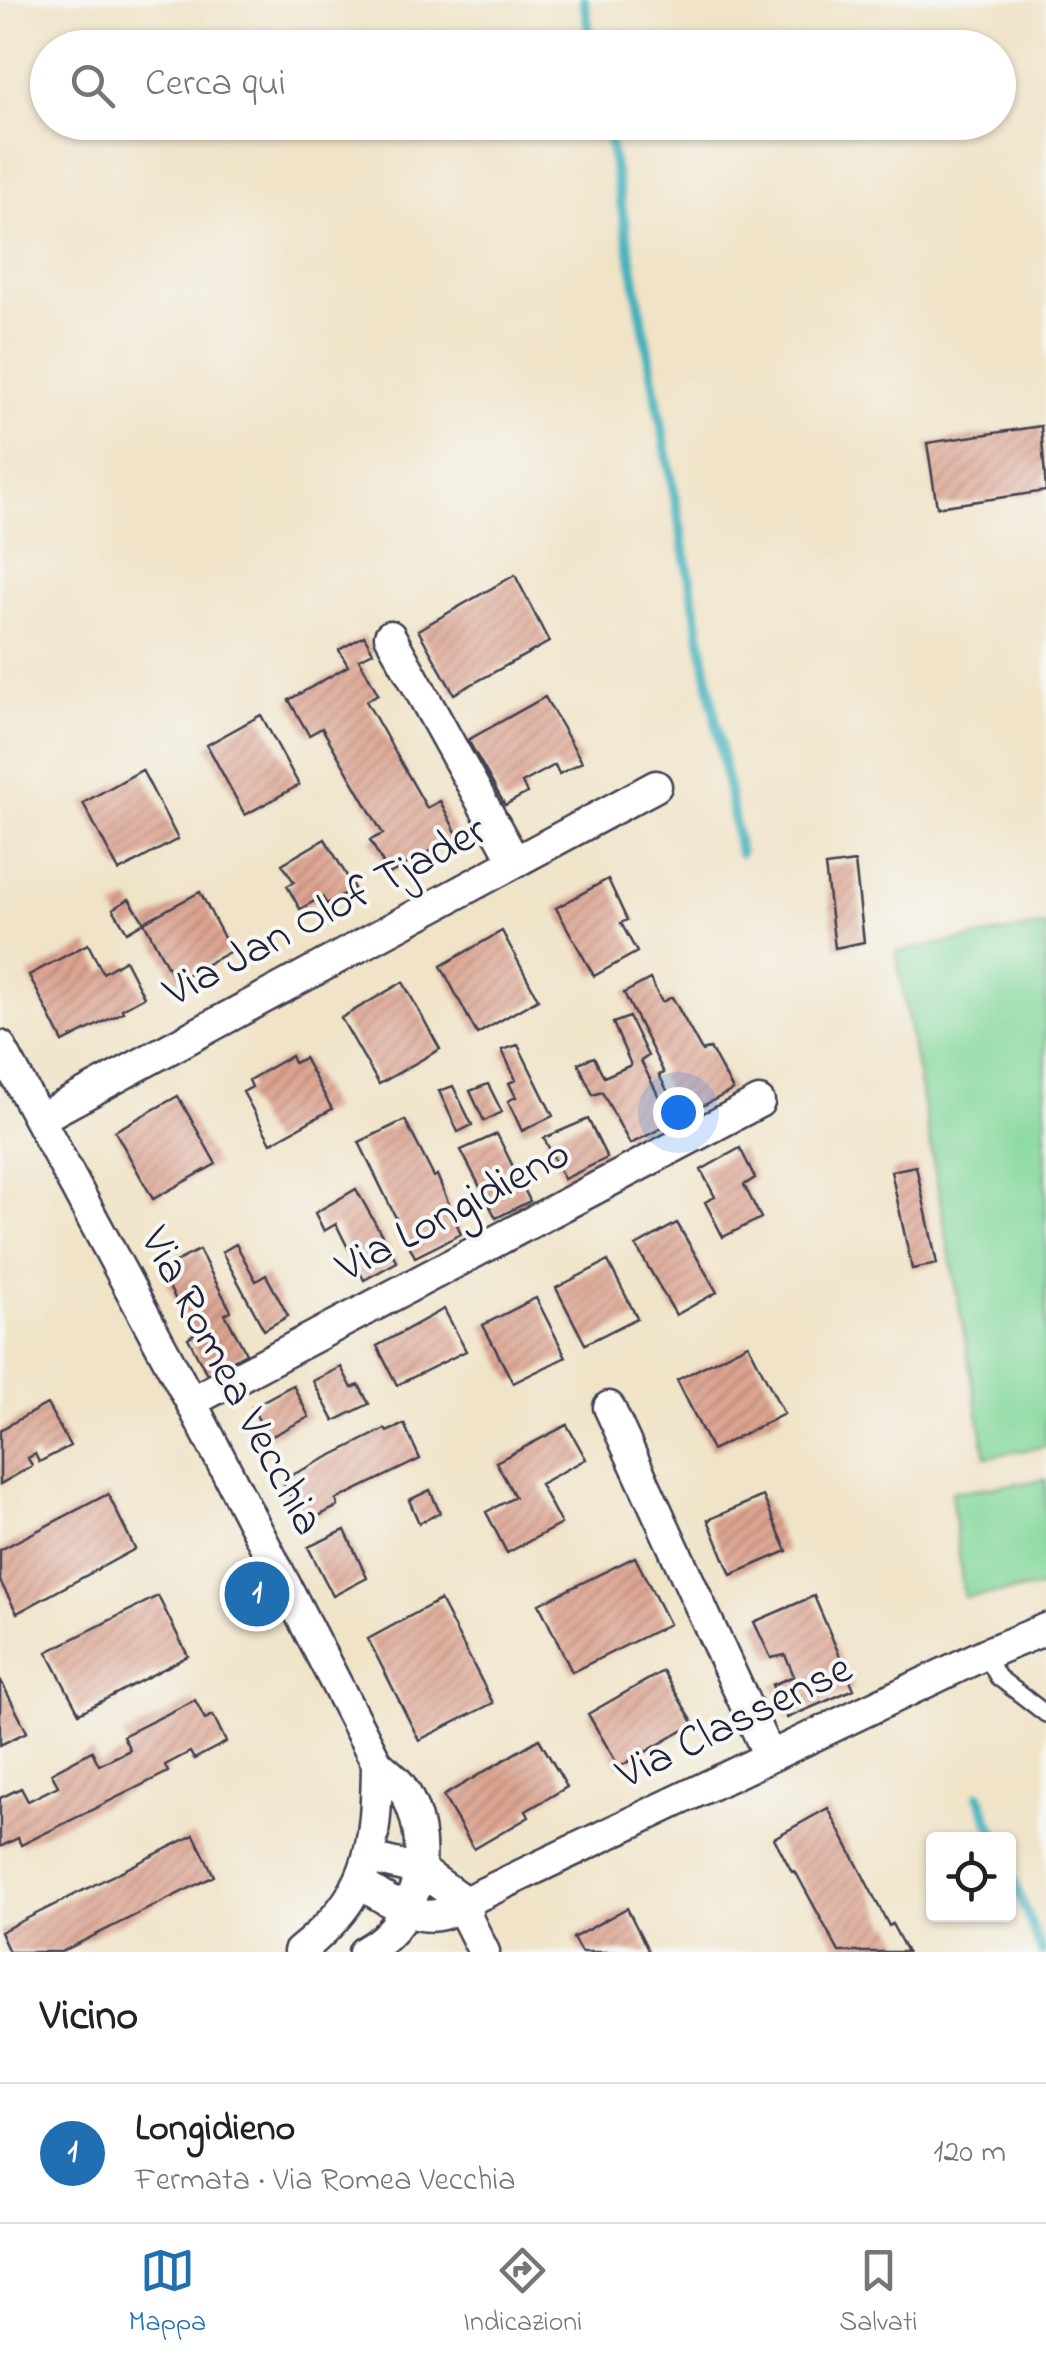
<!DOCTYPE html>
<html lang="it">
<meta charset="utf-8">
<style>
:root{--surface:#fff;--page:#f2f2f2;--text:#222;--muted:#767676;--line:#e0e0e0;--accent:#1f6fb2}
body{margin:0;font-family:"Indie Flower",sans-serif;background:var(--page);color:var(--text)}
.controls{position:absolute;right:30px;bottom:30px;display:grid;overflow:hidden;border-radius:10px;box-shadow:0 2px 8px #0004}
.controls button{width:90px;height:90px;display:grid;place-items:center;padding:0;border:0;border-bottom:2px solid var(--line);background:var(--surface);color:var(--text);font:50px sans-serif}
.you{position:absolute;left:678px;top:1112px;width:35px;height:35px;margin:-25px;border:8px solid #fff;border-radius:50%;background:#1a73e8;box-shadow:0 0 0 15px #1a73e833}
.badge{display:grid;place-items:center;width:65px;height:65px;border-radius:50%;background:var(--accent);color:#fff;font-size:32px;font-weight:700}
.pin{position:absolute;translate:-50% -50%;border:5px solid #fff;box-shadow:0 2px 10px #0006}
.list{margin:0;padding:0;list-style:none}
h2{display:flex;justify-content:space-between;align-items:center;height:130px;margin:0;padding:0 40px;font-size:42px}
h2 small{font-size:32px;font-weight:400;color:var(--muted)}
.list li{display:grid;grid-template-columns:65px 1fr auto;gap:30px;align-items:center;box-sizing:border-box;height:140px;padding:0 40px;border-top:2px solid var(--line)}
.list b{display:block;font-size:38px;white-space:nowrap}
.list p{margin:0;font-size:32px;white-space:nowrap;color:var(--muted)}
.list em{font-size:32px;font-style:normal;color:var(--muted)}
.icon{flex:none;width:55px;height:55px;fill:none;stroke:currentColor;stroke-width:2;stroke-linecap:round;stroke-linejoin:round}
.map{position:relative;flex:none;width:1046px;height:1952px;overflow:hidden}
.search{position:absolute;background:var(--surface);box-shadow:0 2px 8px #0004;left:30px;right:30px;top:30px;height:110px;display:flex;align-items:center;gap:25px;box-sizing:border-box;padding:0 35px;border-radius:55px;color:var(--muted);font-size:38px}
.sheet{height:270px;background:var(--surface)}
nav{display:flex;justify-content:space-around;align-items:center;box-sizing:border-box;height:140px;border-top:2px solid var(--line);background:var(--surface);font-size:28px;color:var(--muted)}
nav a{display:grid;justify-items:center;gap:5px}
nav .on{color:var(--accent)}
.map>svg:first-child{display:block}
</style>
<div class="map">
<svg width="1046" height="1952" viewBox="0 0 1046 1952">
<defs>
<pattern id="building-hatch" width="6" height="6" patternUnits="userSpaceOnUse" patternTransform="scale(2.5)"><rect width="6" height="6" fill="#dda491"/><path d="M-1 1l2-2M0 6l6-6M5 7l2-2" fill="none" stroke="#b38578"/></pattern>
</defs>
<rect width="100%" height="100%" fill="#f6f6f2"/>
<filter id="ink" filterUnits="userSpaceOnUse"><feTurbulence type="fractalNoise" baseFrequency=".01" numOctaves="2"/><feDisplacementMap in="SourceGraphic" scale="20" xChannelSelector="R" yChannelSelector="G"/><feConvolveMatrix kernelMatrix="1 2 1 2 8 2 1 2 1" color-interpolation-filters="sRGB"/></filter>
<filter id="wash" filterUnits="userSpaceOnUse"><feTurbulence type="fractalNoise" baseFrequency=".0048" numOctaves="4" result="noise"/><feDisplacementMap in="SourceGraphic" scale="40" xChannelSelector="R" yChannelSelector="G"/><feGaussianBlur stdDeviation="2.25" result="paint"/><feColorMatrix in="noise" values="0 0 0 0 0 0 0 0 0 0 0 0 0 0 0 0 0 1.4 0 .05"/><feComposite in="paint" operator="in"/></filter>
<g filter="url(#wash)">
<rect width="100%" height="100%" fill="#f0e3c7"/>
<path fill="#81d79a" stroke="#527c6a" stroke-width="2.5" d="M 1046,925 L 1046,1446 L 986,1457 L 896,952 Z
M 1046,1480 L 1046,1587 L 964,1597 L 951,1492 Z"/>
<g fill="none" stroke-linecap="round" stroke-linejoin="round">
<path stroke="#42b2bc" stroke-width="10" d="M 584,0 L 592,48
M 606,122 L 740,853
M 979,1795 L 997,1840
M 1008,1867 L 1042,1952"/>
</g>
<g id="blocks">
<path fill="url(#building-hatch)" d="M 1041,426 L 1046,491 L 937,507 L 927,443 Z
M 515,575 L 549,642 L 454,694 L 418,630 Z
M 364,636 L 373,652 L 359,659 L 378,694 L 366,701 L 427,808 L 440,801 L 458,836 L 389,874 L 370,840 L 383,834 L 322,728 L 309,735 L 289,700 L 348,666 L 339,650 Z
M 545,697 L 582,762 L 559,774 L 555,765 L 522,783 L 527,793 L 505,805 L 468,740 Z
M 261,715 L 299,785 L 245,815 L 207,745 Z
M 142,770 L 178,839 L 119,871 L 83,803 Z
M 325,839 L 354,888 L 327,904 L 322,897 L 300,909 L 287,886 L 294,882 L 282,864 Z
M 855,862 L 864,942 L 835,948 L 825,866 Z
M 608,879 L 627,920 L 621,923 L 637,952 L 594,976 L 556,908 Z
M 200,892 L 231,951 L 175,981 L 144,922 Z
M 129,899 L 144,922 L 127,932 L 113,909 Z
M 502,931 L 538,999 L 477,1034 L 441,966 Z
M 88,944 L 103,973 L 125,960 L 144,997 L 122,1009 L 123,1012 L 63,1042 L 29,975 Z
M 650,979 L 662,1002 L 672,997 L 702,1051 L 710,1048 L 733,1090 L 681,1117 L 659,1075 L 664,1073 L 624,993 Z
M 403,982 L 440,1049 L 379,1084 L 341,1018 Z
M 629,1017 L 648,1056 L 641,1061 L 672,1123 L 630,1144 L 602,1092 L 593,1095 L 578,1063 L 594,1057 L 604,1077 L 631,1065 L 613,1023 Z
M 518,1045 L 553,1116 L 522,1131 L 508,1101 L 516,1097 L 509,1083 L 516,1080 L 502,1050 Z
M 291,1056 L 294,1063 L 304,1058 L 332,1109 L 271,1143 L 243,1092 L 252,1087 L 249,1080 Z
M 488,1084 L 502,1112 L 484,1121 L 470,1091 Z
M 453,1086 L 472,1125 L 458,1132 L 439,1091 Z
M 178,1096 L 216,1164 L 153,1199 L 115,1131 Z
M 588,1119 L 607,1158 L 564,1179 L 544,1138 Z
M 405,1120 L 434,1177 L 437,1175 L 461,1234 L 415,1257 L 359,1142 Z
M 497,1134 L 530,1201 L 496,1218 L 461,1150 Z
M 740,1148 L 755,1178 L 744,1185 L 761,1218 L 723,1237 L 705,1202 L 715,1197 L 701,1170 Z
M 916,1166 L 937,1264 L 912,1269 L 891,1171 Z
M 356,1189 L 397,1262 L 364,1280 L 336,1224 L 324,1231 L 315,1213 Z
M 677,1223 L 717,1292 L 676,1315 L 636,1246 Z
M 236,1244 L 256,1281 L 266,1275 L 288,1316 L 264,1330 L 222,1252 Z
M 199,1250 L 231,1311 L 225,1314 L 246,1353 L 207,1374 L 188,1338 L 194,1334 L 160,1270 Z
M 608,1261 L 637,1318 L 585,1344 L 556,1288 Z
M 536,1298 L 566,1357 L 513,1383 L 483,1325 Z
M 444,1309 L 466,1351 L 397,1385 L 377,1346 Z
M 748,1344 L 784,1414 L 712,1450 L 677,1380 Z
M 341,1367 L 352,1388 L 359,1385 L 369,1404 L 334,1421 L 313,1381 Z
M 293,1385 L 309,1417 L 268,1438 L 252,1407 Z
M 47,1404 L 70,1446 L 39,1462 L 35,1454 L 28,1458 L 32,1466 L 0,1484 L 0,1430 Z
M 404,1424 L 420,1459 L 336,1500 L 338,1506 L 304,1523 L 282,1480 L 385,1429 L 387,1432 Z
M 567,1425 L 586,1459 L 540,1484 L 561,1524 L 507,1553 L 486,1512 L 515,1497 L 496,1462 Z
M 430,1490 L 440,1513 L 419,1523 L 409,1500 Z
M 108,1494 L 135,1549 L 17,1613 L 0,1581 L 0,1550 Z
M 763,1496 L 787,1551 L 731,1575 L 708,1520 Z
M 345,1530 L 367,1578 L 333,1596 L 308,1547 Z
M 635,1557 L 669,1624 L 572,1672 L 539,1604 Z
M 158,1596 L 188,1656 L 79,1713 L 47,1652 Z
M 814,1596 L 854,1689 L 787,1718 L 772,1685 L 794,1676 L 785,1655 L 771,1658 L 754,1622 Z
M 440,1600 L 493,1703 L 419,1740 L 368,1639 Z
M 663,1671 L 694,1724 L 619,1767 L 588,1714 Z
M 0,1679 L 27,1732 L 0,1745 Z
M 195,1700 L 205,1719 L 213,1715 L 226,1742 L 194,1759 L 190,1752 L 165,1765 L 168,1772 L 21,1845 L 18,1838 L 0,1847 L 0,1798 L 21,1788 L 28,1801 L 58,1786 L 51,1773 L 92,1751 L 99,1765 L 130,1750 L 123,1736 Z
M 539,1739 L 567,1787 L 526,1811 L 529,1817 L 474,1849 L 443,1796 Z
M 828,1808 L 889,1926 L 892,1924 L 907,1952 L 839,1952 L 795,1871 L 792,1872 L 774,1838 Z
M 194,1835 L 214,1876 L 61,1952 L 9,1952 L 0,1932 Z
M 627,1908 L 649,1952 L 581,1952 L 573,1938 Z"/>
</g>
</g>
<g filter="url(#ink)">
<use href="#blocks" fill-opacity="0" stroke="#413f50" stroke-width="2.5"/>
<g fill="none" stroke-linecap="round" stroke-linejoin="round">
<g stroke="#413f50" stroke-width="20">
<path id="lane" d="M 985,1654 L 998,1677 L 1046,1714"/>
</g>
<g stroke="#413f50" stroke-width="35">
<path id="street" d="M 390,636 L 515,862
M 0,1046 L 191,1402 L 377,1763 C 384,1770 394,1777 400,1785 C 437,1838 423,1921 364,1952
M 39,1119 L 656,786
M 191,1402 L 759,1102
M 609,1407 L 769,1756
M 370,1858 L 420,1870 L 465,1902
M 360,1884 C 399,1905 424,1933 465,1902 L 985,1654 L 1046,1629
M 465,1902 L 468,1920 L 484,1952
M 299,1952 C 371,1894 376,1850 377,1763"/>
</g>
<use href="#lane" stroke="#fff" stroke-width="15"/>
<use href="#street" stroke="#fff" stroke-width="30"/>
</g>
</g>
<g text-anchor="middle" dominant-baseline="central" stroke-width="8" stroke-linejoin="round" paint-order="stroke">
<g font-size="45" fill="#22223b" stroke="#f6f6f2">
<text transform="translate(326 913) rotate(-28)">Via Jan Olof Tjader</text>
<text transform="translate(454 1212) rotate(-28)">Via Longidieno</text>
<text transform="translate(230 1382) rotate(62)">Via Romea Vecchia</text>
<text transform="translate(735 1723) rotate(-26)">Via Classense</text>
</g>
</g>
</svg>
<div class="controls">
<button><svg class="icon" aria-label="locate" viewBox="0 0 24 24"><circle cx="12" cy="12" r="6"/><path d="M12 2v4M12 18v4M2 12h4M18 12h4"/></svg></button>
</div>
<div class="you"></div>
<div class="pin badge" style="left:257px;top:1594px">1</div>
<div class="search"><svg class="icon" aria-label="search" viewBox="0 0 24 24"><circle cx="10" cy="10" r="6"/><path d="M15 15l6 6"/></svg>Cerca qui</div>
</div>
<section class="sheet">
<h2>Vicino<small></small></h2>
<ul class="list">
<li><span class="badge">1</span><div><b>Longidieno</b><p>Fermata · Via Romea Vecchia</p></div><em>120 m</em></li>
</ul>
</section>
<nav>
<a class="on"><svg class="icon" aria-label="map" viewBox="0 0 24 24"><path d="M3 6l6-2 6 2 6-2v14l-6 2-6-2-6 2zM9 4v14M15 6v14"/></svg>Mappa</a>
<a><svg class="icon" aria-label="directions" viewBox="0 0 24 24"><path d="M12 3l9 9-9 9-9-9zM9 14v-3h6M13 9l2 2-2 2"/></svg>Indicazioni</a>
<a><svg class="icon" aria-label="saved" viewBox="0 0 24 24"><path d="M7 4h10v16l-5-4-5 4z"/></svg>Salvati</a>
</nav>
